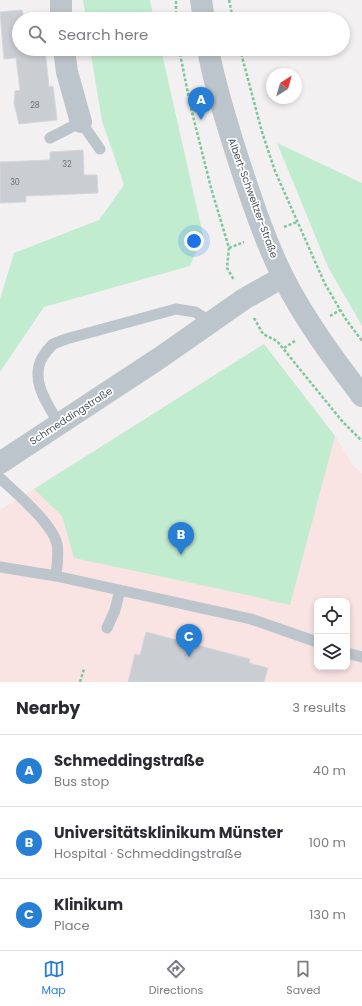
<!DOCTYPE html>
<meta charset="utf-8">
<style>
:root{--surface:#fff;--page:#f2f2f3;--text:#2b2b33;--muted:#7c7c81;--line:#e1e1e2;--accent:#277fd5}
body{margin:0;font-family:Poppins,sans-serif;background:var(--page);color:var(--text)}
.controls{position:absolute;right:12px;bottom:12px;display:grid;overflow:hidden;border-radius:8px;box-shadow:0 2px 6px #0003}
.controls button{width:36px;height:36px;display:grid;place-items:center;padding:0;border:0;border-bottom:1px solid var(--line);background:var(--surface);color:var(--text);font:20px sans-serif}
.compass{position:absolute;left:266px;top:68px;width:36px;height:36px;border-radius:50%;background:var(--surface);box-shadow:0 2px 6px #0003;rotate:37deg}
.you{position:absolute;left:194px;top:241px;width:14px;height:14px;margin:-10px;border:3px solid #fff;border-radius:50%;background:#1a73e8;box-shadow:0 0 0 6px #1a73e833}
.badge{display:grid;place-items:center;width:26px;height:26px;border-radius:50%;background:var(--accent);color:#fff;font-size:13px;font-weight:700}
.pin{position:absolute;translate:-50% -33px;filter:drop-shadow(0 1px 2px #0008)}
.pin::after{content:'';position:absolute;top:21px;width:14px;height:12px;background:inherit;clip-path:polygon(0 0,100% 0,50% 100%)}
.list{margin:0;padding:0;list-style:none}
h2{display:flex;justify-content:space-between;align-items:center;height:52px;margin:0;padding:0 16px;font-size:17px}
h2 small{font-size:13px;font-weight:400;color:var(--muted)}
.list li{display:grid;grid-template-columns:26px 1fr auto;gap:12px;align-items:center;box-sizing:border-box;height:72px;padding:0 16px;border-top:1px solid var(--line)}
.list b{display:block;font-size:15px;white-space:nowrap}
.list p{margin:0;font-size:13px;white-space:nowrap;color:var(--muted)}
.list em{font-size:13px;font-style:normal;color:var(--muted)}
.icon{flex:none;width:22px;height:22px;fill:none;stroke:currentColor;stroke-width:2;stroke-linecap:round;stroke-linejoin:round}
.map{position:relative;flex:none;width:362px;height:682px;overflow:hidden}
.search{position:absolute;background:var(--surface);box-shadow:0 2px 6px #0003;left:12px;right:12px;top:12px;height:44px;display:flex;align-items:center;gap:10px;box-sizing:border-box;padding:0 14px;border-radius:22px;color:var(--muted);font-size:15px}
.sheet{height:268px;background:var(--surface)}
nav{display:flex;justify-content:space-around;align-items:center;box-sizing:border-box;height:56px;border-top:1px solid var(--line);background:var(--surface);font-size:11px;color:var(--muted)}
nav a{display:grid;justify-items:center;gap:2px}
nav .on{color:var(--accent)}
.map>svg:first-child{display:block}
</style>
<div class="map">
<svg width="362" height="682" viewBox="0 0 362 682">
<rect width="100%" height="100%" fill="#f2f0f0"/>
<path fill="#f9e3e3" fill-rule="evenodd" d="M 264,344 L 335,436 L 354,467 L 362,473 L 362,682 L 0,682 L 0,510 ZM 317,601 L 347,601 L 347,667 L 317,667 Z"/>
<path fill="#c2eccf" d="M 83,0 L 150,0 L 154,19 L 86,19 Z
M 90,49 L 161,49 L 203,235 L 190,266 L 44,307 L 0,372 L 0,299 L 14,253 L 99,220 L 124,185 L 102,121 Z
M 277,143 L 362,183 L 362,326 L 328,267 Z
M 264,344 L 335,436 L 290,605 L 234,592 L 74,558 L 62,516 L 34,489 Z"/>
<path fill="#cacdd2" stroke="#d4d7db" d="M 22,10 L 24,19 L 19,19 L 19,49 L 45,49 L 49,87 L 53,86 L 57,120 L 19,124 L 14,103 L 15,91 L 20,90 L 16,58 L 4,59 L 0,12 Z
M 83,150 L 84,175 L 97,175 L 98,193 L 26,196 L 26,202 L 0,203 L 0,162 L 50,160 L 50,152 Z
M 146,632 L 250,659 L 249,663 L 268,668 L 264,682 L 128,682 L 135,654 L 140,655 Z"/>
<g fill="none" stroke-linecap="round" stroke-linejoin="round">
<path stroke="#7cc79d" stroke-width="2.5" stroke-dasharray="3 2" stroke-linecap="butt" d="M 229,0 L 233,19
M 176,19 L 176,0
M 179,49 L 191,108 L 211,188 L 229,248 L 227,268 L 234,280
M 240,49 L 262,132 L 275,171 L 325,284 L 345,318 L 362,341
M 284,227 L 297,222
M 229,248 L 244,242
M 330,316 L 340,310
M 254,318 L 263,334 L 277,341 L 342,421 L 362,441
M 284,348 L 295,341
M 80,682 L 84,669"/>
<path stroke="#bcc5cb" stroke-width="11" d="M 50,138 L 81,122 L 100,149
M 59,424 C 47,403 30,381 42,358 C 45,353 48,349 52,345 C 56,342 62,341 66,339 L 176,309 L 195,312 L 211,322
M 0,478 C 16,493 52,523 57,544 C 59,554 57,565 56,576 L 251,619 L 317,642
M 0,567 L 56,576
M 107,628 L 115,610 L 120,590
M 347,653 L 362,657"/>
<path stroke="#bcc5cb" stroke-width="22" d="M 61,0 L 61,19
M 64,49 L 67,72 L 81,122
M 0,463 L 161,357 L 244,299 L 283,277"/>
<path stroke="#bcc5cb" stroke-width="22" d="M 201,0 L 204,19
M 208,49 C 214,82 224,114 234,146 C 248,190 263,236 283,277 C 305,320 333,358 362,396"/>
</g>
<g text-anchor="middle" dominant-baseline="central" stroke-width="3.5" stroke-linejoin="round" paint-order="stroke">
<g font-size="8" fill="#69727a">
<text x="35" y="105">28</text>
<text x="67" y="164">32</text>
<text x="15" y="182">30</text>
</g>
<g font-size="10" fill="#49545c" stroke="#fff">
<text transform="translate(253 198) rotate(70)">Albert-Schweitzer-Straße</text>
<text transform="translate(71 416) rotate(-33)">Schmeddingstraße</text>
</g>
</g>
</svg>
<div class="controls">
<button><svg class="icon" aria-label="locate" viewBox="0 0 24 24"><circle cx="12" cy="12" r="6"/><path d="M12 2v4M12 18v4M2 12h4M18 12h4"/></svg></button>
<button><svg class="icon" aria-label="layers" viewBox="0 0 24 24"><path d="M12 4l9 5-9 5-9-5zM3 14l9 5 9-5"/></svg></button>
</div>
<svg class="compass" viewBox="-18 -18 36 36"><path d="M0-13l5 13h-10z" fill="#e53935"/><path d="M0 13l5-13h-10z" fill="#7c7c81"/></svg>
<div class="you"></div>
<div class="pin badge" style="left:201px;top:120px">A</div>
<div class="pin badge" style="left:181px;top:555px">B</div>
<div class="pin badge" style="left:189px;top:657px">C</div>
<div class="search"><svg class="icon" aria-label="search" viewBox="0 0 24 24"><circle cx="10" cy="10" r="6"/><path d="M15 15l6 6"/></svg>Search here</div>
</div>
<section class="sheet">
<h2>Nearby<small>3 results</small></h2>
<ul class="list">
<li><span class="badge">A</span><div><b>Schmeddingstraße</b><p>Bus stop</p></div><em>40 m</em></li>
<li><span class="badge">B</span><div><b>Universitätsklinikum Münster</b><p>Hospital · Schmeddingstraße</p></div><em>100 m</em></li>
<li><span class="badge">C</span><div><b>Klinikum</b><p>Place</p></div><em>130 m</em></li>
</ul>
</section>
<nav>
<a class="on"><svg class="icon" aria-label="map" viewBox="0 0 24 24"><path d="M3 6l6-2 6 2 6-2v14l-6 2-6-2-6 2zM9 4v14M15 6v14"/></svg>Map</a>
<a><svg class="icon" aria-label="directions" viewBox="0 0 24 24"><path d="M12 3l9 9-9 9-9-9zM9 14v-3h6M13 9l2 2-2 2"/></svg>Directions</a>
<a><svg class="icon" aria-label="saved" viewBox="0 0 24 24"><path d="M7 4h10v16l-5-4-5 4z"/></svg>Saved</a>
</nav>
